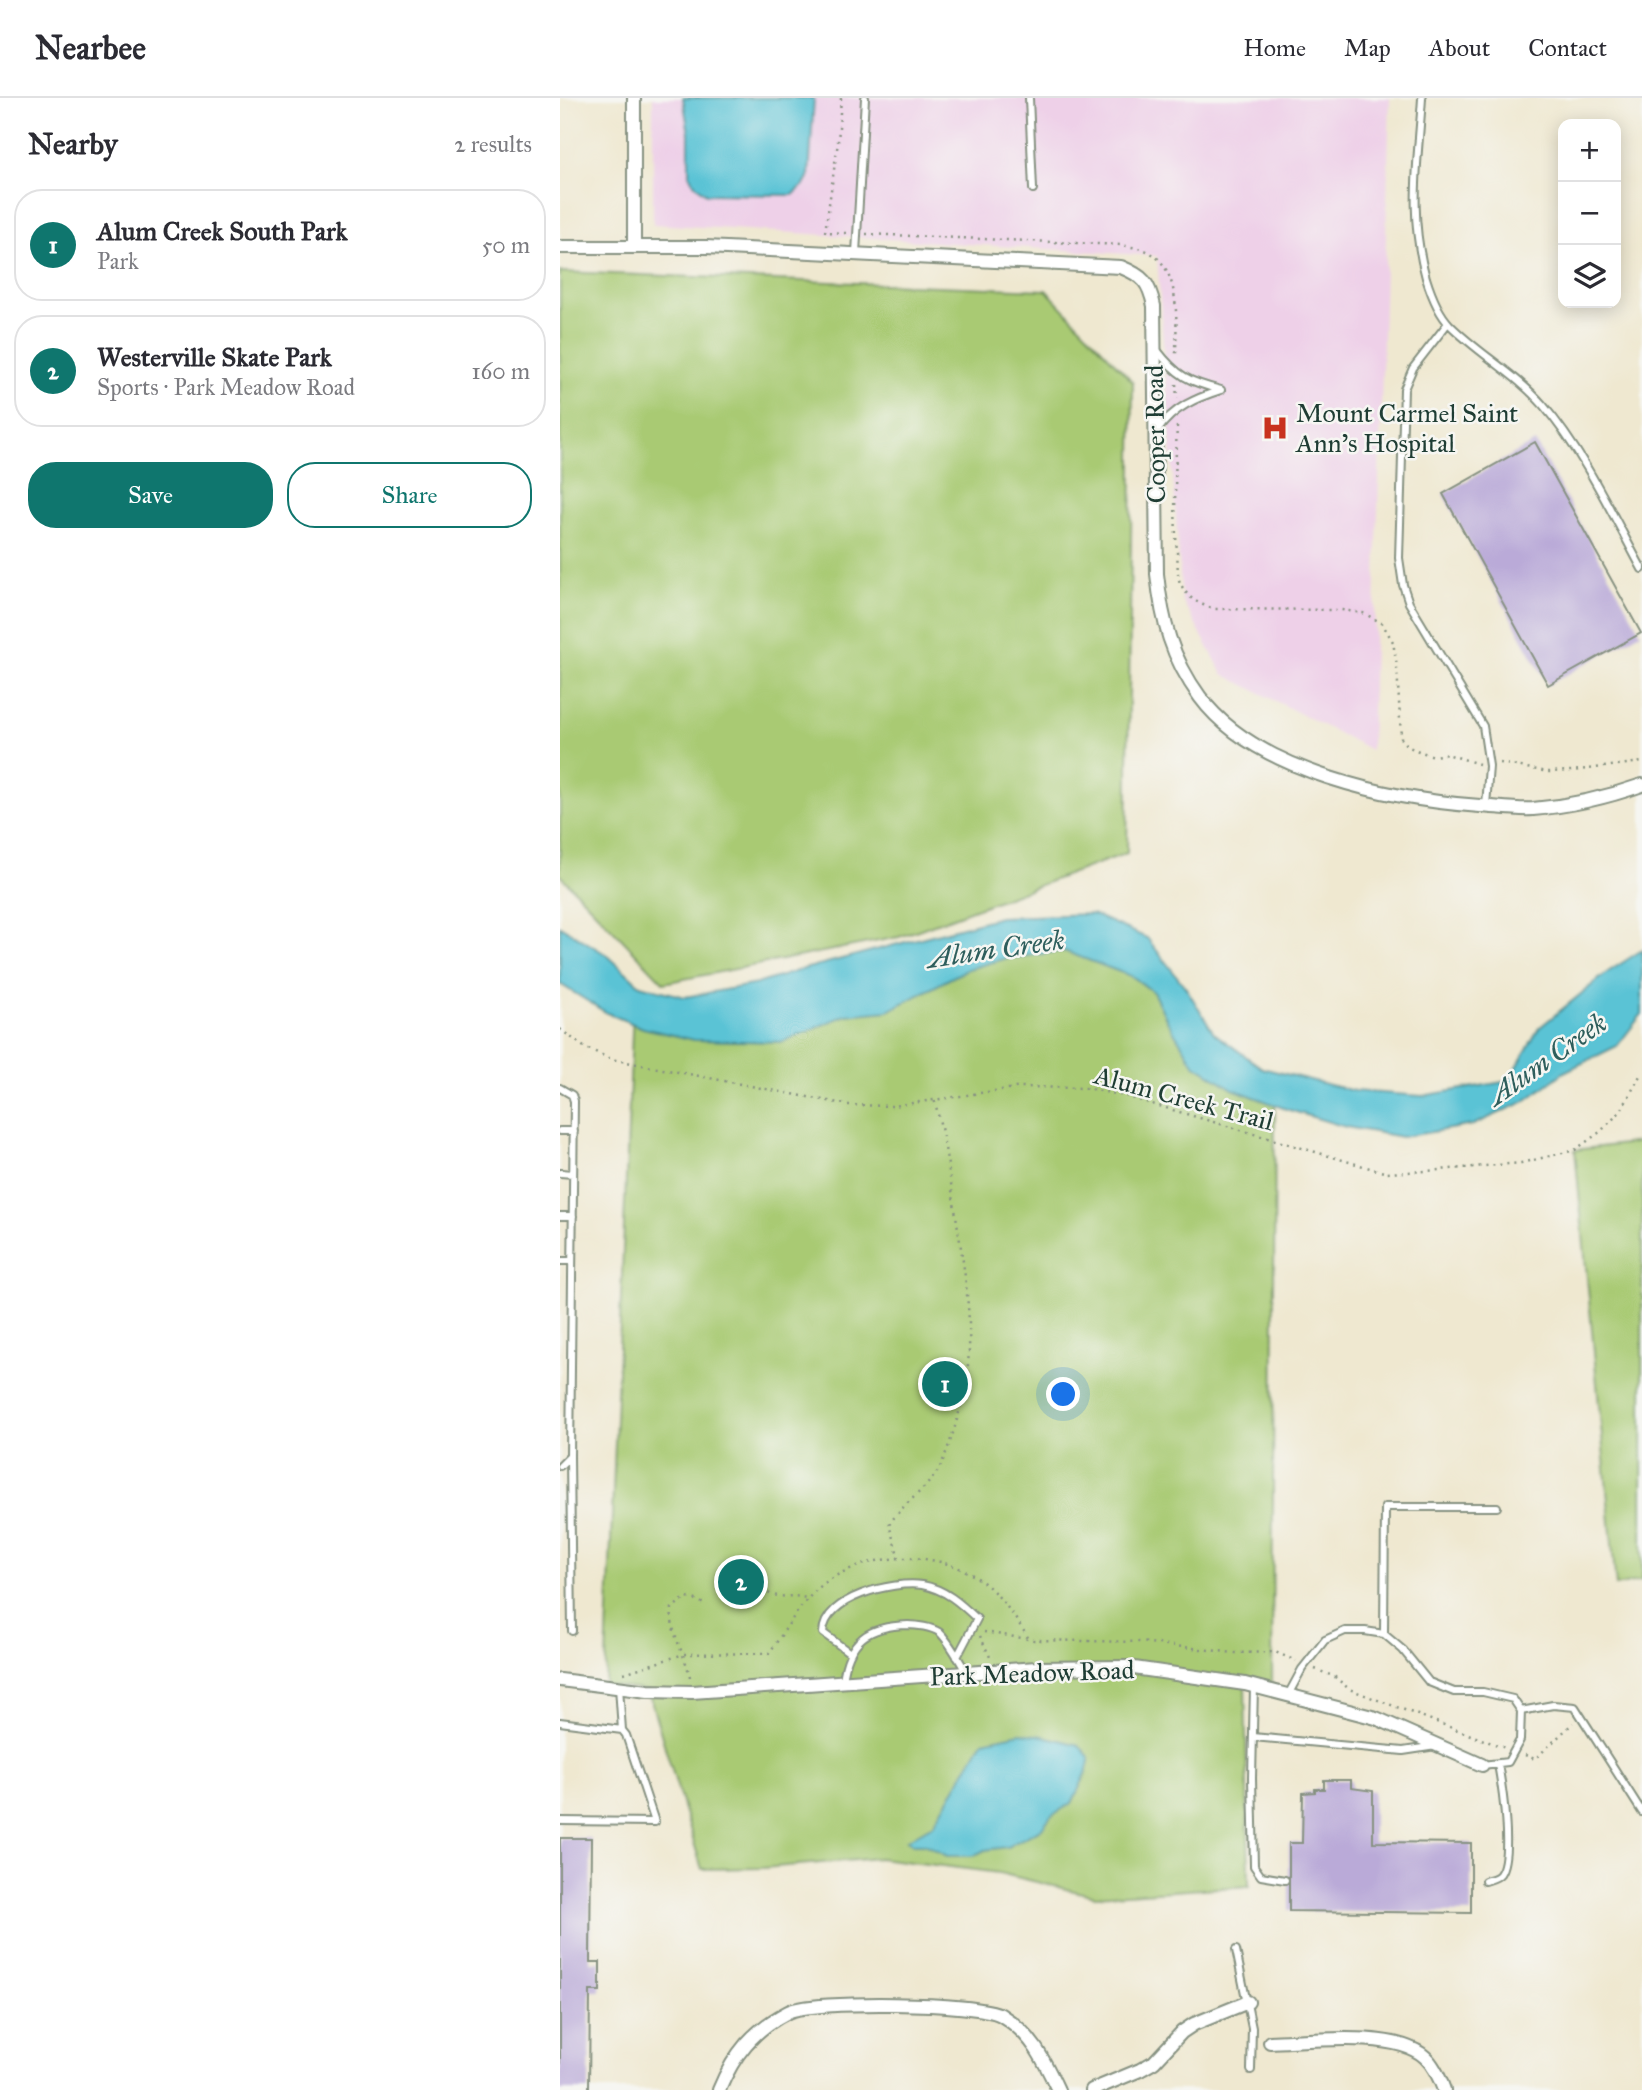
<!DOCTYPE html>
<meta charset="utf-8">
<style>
:root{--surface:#fff;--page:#f7f7f7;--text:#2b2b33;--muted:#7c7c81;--line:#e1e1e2;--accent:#0f766e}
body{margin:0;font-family:"IM FELL Great Primer",serif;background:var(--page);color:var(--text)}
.controls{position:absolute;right:21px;top:21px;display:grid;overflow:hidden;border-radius:14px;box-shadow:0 4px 18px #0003}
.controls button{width:63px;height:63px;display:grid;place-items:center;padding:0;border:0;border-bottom:2px solid var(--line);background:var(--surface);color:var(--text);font:35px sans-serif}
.you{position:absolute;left:504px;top:1297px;width:24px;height:24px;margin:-18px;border:5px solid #fff;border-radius:50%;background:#1a73e8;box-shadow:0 0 0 10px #1a73e833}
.badge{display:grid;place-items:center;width:46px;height:46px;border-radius:50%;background:var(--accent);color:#fff;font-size:23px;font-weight:700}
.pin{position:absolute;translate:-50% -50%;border:4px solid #fff;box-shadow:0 2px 7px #0006}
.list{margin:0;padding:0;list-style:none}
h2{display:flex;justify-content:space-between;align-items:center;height:91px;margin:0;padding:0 28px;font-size:30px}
h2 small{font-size:23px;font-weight:400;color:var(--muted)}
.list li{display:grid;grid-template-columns:46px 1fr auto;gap:21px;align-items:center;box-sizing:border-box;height:112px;margin:0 14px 14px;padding:0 14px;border:2px solid var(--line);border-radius:28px}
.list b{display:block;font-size:26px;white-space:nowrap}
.list p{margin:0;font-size:23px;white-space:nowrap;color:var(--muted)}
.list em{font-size:23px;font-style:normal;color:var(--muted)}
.actions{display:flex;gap:14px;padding:21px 28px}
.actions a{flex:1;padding:16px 0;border:2px solid var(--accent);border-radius:28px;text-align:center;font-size:24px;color:var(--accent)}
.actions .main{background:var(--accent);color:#fff}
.icon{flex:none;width:38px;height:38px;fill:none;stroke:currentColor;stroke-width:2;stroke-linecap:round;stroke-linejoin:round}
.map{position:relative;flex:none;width:1082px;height:1992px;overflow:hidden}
header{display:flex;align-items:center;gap:42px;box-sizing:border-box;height:98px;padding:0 35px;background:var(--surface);border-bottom:2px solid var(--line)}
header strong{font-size:33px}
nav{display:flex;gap:38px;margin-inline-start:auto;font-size:24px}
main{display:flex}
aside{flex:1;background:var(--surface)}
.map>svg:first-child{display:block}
</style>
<header>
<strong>Nearbee</strong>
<nav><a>Home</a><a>Map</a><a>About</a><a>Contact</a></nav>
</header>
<main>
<aside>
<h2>Nearby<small>2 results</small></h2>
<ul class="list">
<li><span class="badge">1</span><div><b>Alum Creek South Park</b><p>Park</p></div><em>50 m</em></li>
<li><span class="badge">2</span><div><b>Westerville Skate Park</b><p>Sports · Park Meadow Road</p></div><em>160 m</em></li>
</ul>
<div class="actions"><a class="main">Save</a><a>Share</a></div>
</aside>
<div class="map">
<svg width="1082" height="1992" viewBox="0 0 1082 1992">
<rect width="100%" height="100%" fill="#f6f6f2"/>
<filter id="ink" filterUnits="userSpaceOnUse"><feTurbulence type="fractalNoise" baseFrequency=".0143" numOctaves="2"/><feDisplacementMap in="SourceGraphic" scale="14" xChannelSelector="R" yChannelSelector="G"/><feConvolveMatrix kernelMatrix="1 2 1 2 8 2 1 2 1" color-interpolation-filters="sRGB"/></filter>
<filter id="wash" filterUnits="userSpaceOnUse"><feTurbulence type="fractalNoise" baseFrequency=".00686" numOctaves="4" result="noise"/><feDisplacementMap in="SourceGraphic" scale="28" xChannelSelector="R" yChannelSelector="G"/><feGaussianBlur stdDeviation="1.57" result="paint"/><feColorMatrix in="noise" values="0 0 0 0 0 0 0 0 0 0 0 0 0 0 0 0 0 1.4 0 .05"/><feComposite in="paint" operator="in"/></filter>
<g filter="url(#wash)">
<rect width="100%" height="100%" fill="#efe8d0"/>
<path fill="#eed0e8" d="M 93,0 L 830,0 L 811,652 L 663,576 L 622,502 L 597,158 L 93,126 Z"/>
<path fill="#a9ca73" stroke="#648454" stroke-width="2" d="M 0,174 L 486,192 L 573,284 L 567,755 L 339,839 L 104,885 L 0,777 Z
M 509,837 L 592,865 L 649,951 L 715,987 L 712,1593 L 685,1586 L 689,1788 L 535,1798 L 439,1775 L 319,1760 L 203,1770 L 142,1771 L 88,1593 L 45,1587 L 73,910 Z
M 1082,1044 L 1082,1482 L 1056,1488 L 1015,1052 Z"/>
<path fill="#5ac3d5" stroke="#3c8084" stroke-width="2" d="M 123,0 L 254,0 L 249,77 L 245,86 L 233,97 L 147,96 L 139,90 L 133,84 L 129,76 L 129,35 Z
M 532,816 L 587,840 L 626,890 L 654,935 L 702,970 L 794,993 L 862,998 L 949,983 L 979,930 L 1048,874 L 1082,852 L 1082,916 L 1057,948 L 1004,974 L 964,1004 L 913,1027 L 842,1039 L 786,1029 L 726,1011 L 673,991 L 634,966 L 608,924 L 593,894 L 573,879 L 504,853 L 444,861 L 408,871 L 328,913 L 286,917 L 222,944 L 134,942 L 83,930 L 47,915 L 0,886 L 0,828 L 47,857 L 80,887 L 125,899 L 197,886 L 240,872 L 440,819 Z
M 460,1635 L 483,1638 L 519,1647 L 530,1660 L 526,1676 L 512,1705 L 491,1718 L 481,1731 L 447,1749 L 425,1752 L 413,1758 L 387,1758 L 364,1746 L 353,1746 L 347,1742 L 374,1726 L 423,1643 Z"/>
<g id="blocks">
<path fill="#baaad8" d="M 975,344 L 1081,535 L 988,587 L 883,396 Z
M 764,1682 L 791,1682 L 791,1690 L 813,1693 L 813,1744 L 911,1745 L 911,1815 L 729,1813 L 729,1745 L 742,1745 L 743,1695 L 755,1694 L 755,1691 L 764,1691 Z
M 0,1740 L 31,1740 L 30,1864 L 40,1864 L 40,1893 L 30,1893 L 29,1992 L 0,1992 Z"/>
</g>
</g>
<g filter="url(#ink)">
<use href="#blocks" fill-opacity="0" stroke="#879282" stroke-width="2"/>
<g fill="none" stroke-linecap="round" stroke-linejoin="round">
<g stroke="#879282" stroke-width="10">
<path id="service" d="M 469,0 L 473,91
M 862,0 C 858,65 848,115 866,180 C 871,196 878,215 890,227 C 919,256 956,276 983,307 C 1024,355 1052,416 1082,471
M 296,155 L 305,0
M 888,225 L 853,270 L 844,291 L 839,460 L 843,487 L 849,505 L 923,628 L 929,668 L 926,708
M 597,252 C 617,278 629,284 661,292
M 598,332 C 614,309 636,300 661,292
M 0,990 L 12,997 L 14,1003 L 10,1358 L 0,1368
M 0,1033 L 14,1033
M 0,1075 L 13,1076
M 0,1118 L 13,1118
M 0,1163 L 12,1163
M 10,1358 L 12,1533
M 824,1536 L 825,1409 L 937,1409
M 290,1555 L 263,1535 C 264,1499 332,1483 362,1487 C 385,1491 400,1505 417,1521 L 397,1559
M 283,1583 C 288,1542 308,1528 348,1527 C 357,1527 371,1529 379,1534 C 388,1541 400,1564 407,1575
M 694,1588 L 692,1680 L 694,1768 L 701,1778 L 725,1782
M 728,1597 L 742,1571 L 765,1542 L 785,1533 L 805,1533 L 824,1536 L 843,1552 L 869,1584 L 894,1594 L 923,1594 L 953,1601 L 961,1613
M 961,1613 L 993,1607 L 1015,1609 L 1082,1714
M 0,1624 L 62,1632
M 693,1639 L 843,1653 L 876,1648
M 922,1667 L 948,1664 L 960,1642 L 961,1613
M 0,1723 L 95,1724 L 66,1637 L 62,1632 L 59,1589
M 925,1783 C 931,1781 936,1781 940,1776 C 953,1758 942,1688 938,1666
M 676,1852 L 692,1930 L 691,1972"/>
</g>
<g stroke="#879282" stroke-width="16">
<path id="minor" d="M 74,0 L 74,148
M 0,149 L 146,149 L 561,169 C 583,178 589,184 594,208 L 597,476 C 602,523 611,559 640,599 C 695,674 833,702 920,708 C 937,709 956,712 973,711 C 1009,708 1048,699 1082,687
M 0,1582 L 88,1593 L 132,1594 L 477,1570 L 567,1569 L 685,1586 L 816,1620 L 922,1667
M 710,1944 C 749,1943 835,1932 865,1959 C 874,1967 880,1981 884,1992
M 159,1992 C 174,1956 193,1932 228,1914 C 252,1902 418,1904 441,1917 C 472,1936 483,1960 498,1992
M 532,1992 L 580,1972 L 594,1964 L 622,1934 L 634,1926 L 688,1904"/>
</g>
<path stroke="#879282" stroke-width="2.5" stroke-dasharray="2 5" stroke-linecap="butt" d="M 281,0 L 278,44 L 265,134 L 286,135
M 306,136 L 562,147 C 570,149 582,150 589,154 C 622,172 616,227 616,258
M 616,286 L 617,300
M 617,328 C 615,370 614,412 617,454 C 618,463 617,474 619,482 C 626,500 638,506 655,511 L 781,512 L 803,515 L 822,525 L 833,544 L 837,568 L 841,640 L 849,649 L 861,654 L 874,658 L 887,656 L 919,666
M 940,665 L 988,674 L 1012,673 L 1082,664
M 0,931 L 24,949 L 51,961 L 289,1007 L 333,1008 L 461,989 L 526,990 L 565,998 L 827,1075 L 867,1073 L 961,1065 L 1015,1052 L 1040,1034 L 1061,1013 L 1082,974
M 339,1460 L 329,1427 C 342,1405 371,1389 381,1367 C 393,1339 403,1305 407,1275 C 414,1222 403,1164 395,1111 C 389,1074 384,1037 374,1001
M 202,1492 C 223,1504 230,1494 248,1501
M 424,1534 L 474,1542 L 581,1544 L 675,1555 L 715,1554 L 736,1563
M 420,1538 L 431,1561
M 755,1571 L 775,1579 L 789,1591 L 945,1650
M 64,1575 L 124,1556 L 209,1555 C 226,1532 242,1501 266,1484 C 312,1452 387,1450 430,1490 C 445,1504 458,1524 469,1541
M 130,1579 C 125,1555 109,1534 112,1510 L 125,1500 L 134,1501 L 144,1506
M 965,1657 L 975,1661 L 1013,1625"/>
<use href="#service" stroke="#fff" stroke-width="6"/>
<use href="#minor" stroke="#fff" stroke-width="12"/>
</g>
</g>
<defs>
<g id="hospital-bare" transform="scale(2.1)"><path d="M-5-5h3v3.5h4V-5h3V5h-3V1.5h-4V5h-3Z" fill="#c8321e" stroke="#f6f6f2" stroke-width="2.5" paint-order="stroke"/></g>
</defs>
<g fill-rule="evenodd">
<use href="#hospital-bare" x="715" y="330"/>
</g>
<g text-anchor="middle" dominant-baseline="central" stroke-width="5" stroke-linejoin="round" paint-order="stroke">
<g font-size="26" fill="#1f3d34" stroke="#f6f6f2" text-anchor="start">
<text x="736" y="315">Mount Carmel Saint<tspan x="736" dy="30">Ann's Hospital</tspan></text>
</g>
<g font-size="26" fill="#1f3d34" stroke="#f6f6f2">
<text transform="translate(595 336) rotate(-91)">Cooper Road</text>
<text transform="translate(624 1000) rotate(15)">Alum Creek Trail</text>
<text transform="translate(472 1575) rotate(-2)">Park Meadow Road</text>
</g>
<g font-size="28" font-style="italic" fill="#2e5e5c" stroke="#f6f6f2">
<text transform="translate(436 851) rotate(-8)">Alum Creek</text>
<text transform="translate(987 961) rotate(-35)">Alum Creek</text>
</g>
</g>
</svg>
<div class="controls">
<button>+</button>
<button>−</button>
<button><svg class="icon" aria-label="layers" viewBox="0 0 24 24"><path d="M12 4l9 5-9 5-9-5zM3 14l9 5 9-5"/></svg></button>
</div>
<div class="you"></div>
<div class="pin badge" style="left:385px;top:1286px">1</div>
<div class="pin badge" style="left:181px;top:1484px">2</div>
</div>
</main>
